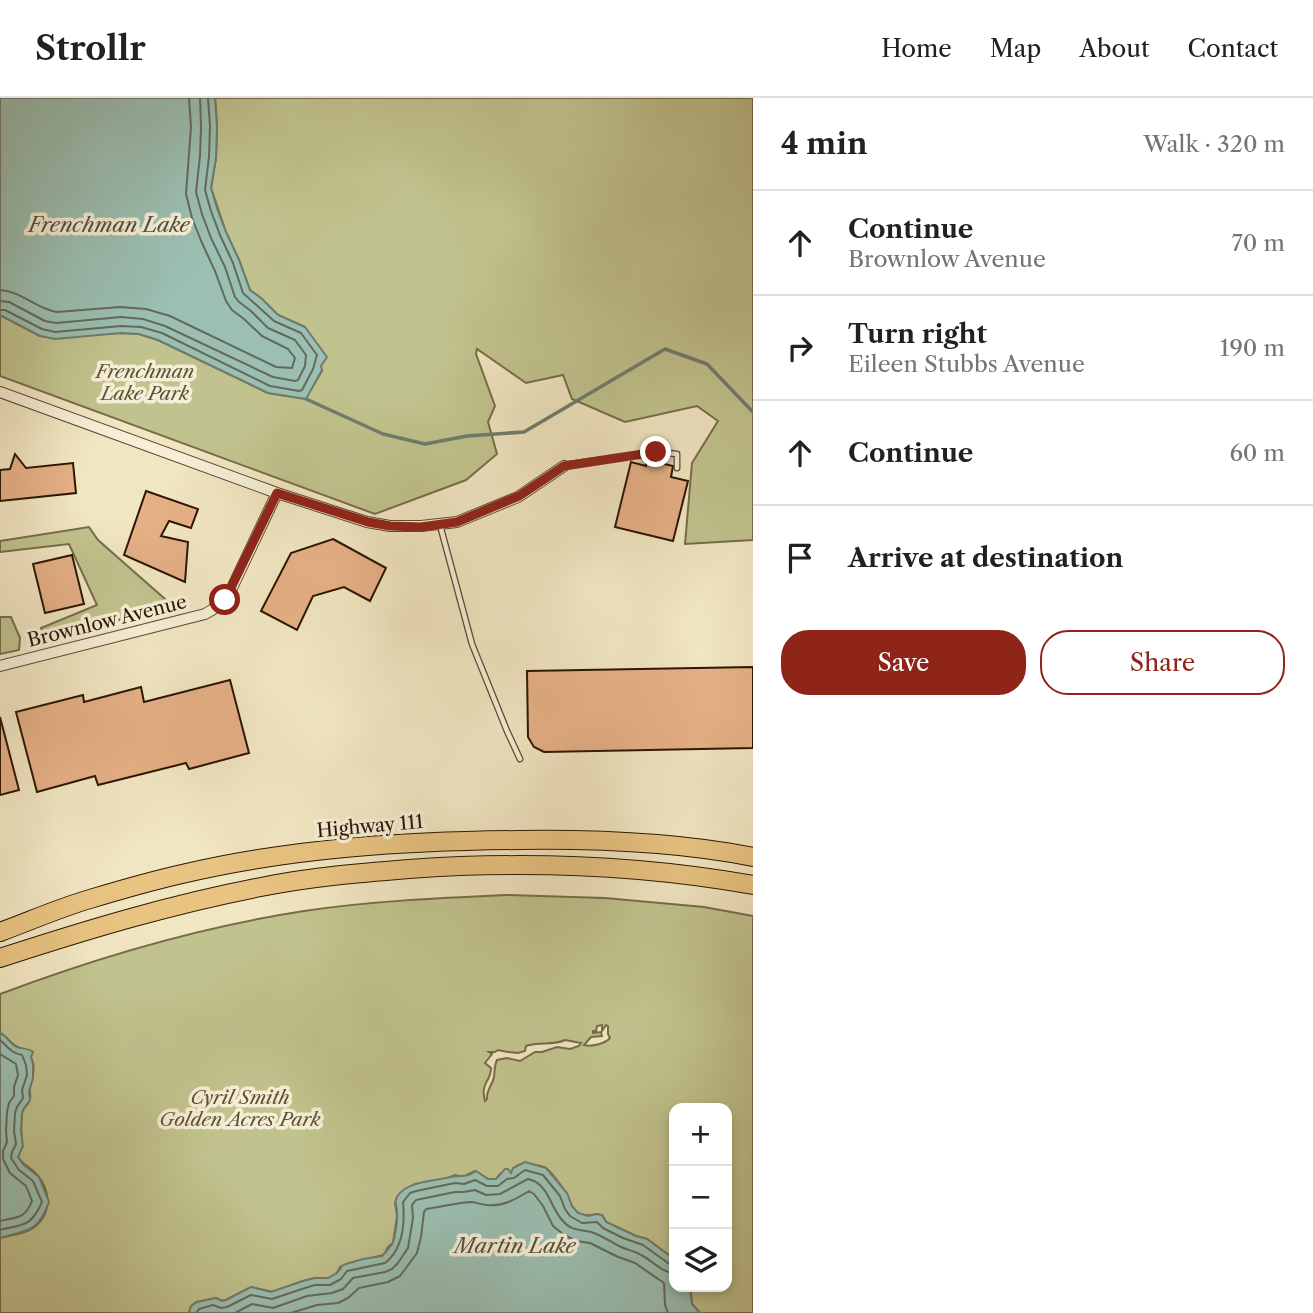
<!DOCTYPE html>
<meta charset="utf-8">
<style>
:root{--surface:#fff;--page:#f2f2f2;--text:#202124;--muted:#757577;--line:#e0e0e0;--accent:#8f2418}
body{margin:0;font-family:"Libre Caslon Text",serif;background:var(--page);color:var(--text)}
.controls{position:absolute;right:21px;bottom:21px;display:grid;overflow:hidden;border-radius:14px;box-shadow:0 4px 10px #0003}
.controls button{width:63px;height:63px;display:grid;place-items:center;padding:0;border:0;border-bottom:2px solid var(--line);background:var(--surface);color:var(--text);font:35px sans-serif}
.stop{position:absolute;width:21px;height:21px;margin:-16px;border:5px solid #8f2418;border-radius:50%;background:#fff}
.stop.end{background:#8f2418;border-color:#fff;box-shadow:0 2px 7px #0008}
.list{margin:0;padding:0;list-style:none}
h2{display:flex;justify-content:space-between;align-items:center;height:91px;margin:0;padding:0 28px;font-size:30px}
h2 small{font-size:23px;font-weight:400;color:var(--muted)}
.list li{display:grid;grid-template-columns:46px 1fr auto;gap:21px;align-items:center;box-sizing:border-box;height:105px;padding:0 28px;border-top:2px solid var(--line)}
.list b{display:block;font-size:26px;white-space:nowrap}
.list p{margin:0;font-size:23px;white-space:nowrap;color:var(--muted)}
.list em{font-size:23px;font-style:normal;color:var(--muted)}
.actions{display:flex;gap:14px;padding:21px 28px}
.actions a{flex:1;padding:16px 0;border:2px solid var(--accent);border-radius:28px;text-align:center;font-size:24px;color:var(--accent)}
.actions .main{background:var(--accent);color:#fff}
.icon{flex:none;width:38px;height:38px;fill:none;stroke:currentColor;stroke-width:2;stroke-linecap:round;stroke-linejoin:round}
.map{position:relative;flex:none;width:753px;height:1215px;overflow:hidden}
header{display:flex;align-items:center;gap:42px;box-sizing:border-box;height:98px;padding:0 35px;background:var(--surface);border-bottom:2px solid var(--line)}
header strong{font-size:33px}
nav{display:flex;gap:38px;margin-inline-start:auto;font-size:24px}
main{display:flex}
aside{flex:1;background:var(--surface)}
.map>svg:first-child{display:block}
</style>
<header>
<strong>Strollr</strong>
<nav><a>Home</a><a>Map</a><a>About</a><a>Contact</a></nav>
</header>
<main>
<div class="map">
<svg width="753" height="1215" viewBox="0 0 753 1215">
<rect width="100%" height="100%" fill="#f1e6c2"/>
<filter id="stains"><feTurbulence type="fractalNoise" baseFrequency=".00286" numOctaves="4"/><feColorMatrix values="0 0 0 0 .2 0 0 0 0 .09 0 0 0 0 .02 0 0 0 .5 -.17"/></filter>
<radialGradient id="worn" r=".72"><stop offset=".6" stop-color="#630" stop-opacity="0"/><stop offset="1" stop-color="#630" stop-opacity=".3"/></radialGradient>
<path fill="#c1c38e" stroke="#766c48" stroke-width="2" fill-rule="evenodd" d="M 215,0 L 753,0 L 753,442 L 685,446 L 692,365 L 718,323 L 697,308 L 625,324 L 572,301 L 563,277 L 526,285 L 477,251 L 476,256 L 495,308 L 488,324 L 497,356 L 466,382 L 375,416 L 0,278 L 0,217 L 40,238 L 121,235 L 139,236 L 158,242 L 268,295 L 305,301 L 322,273 L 305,229 L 278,217 L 261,200 L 250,192 L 239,162 L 226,134 L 211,90 L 216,60 L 217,29 Z
M 89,429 L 98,442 L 173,508 L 46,541 L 41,530 L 97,507 L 69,446 L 0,454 L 0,443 Z
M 0,519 L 11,519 L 20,540 L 19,552 L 0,556 Z
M 507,797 L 605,800 L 704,809 L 753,818 L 753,1215 L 700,1215 L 692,1206 L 690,1189 L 727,1189 L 727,1010 L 674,1010 L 674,1161 L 647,1141 L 636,1138 L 606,1124 L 602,1117 C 592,1115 585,1121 576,1113 C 571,1110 570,1104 568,1099 C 564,1092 552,1073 544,1069 C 539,1067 534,1067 528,1066 C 520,1065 514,1068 511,1075 L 500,1076 L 496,1081 L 488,1081 L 475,1073 L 463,1079 L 455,1077 L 445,1081 L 415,1086 L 402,1094 L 397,1099 L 395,1105 L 397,1118 L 393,1145 L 388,1149 L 384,1157 L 349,1165 L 340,1169 L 337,1175 L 330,1180 L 315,1180 L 303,1183 L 273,1194 L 251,1189 L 226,1202 L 222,1203 L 216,1200 L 197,1204 L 191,1208 L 189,1215 L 0,1215 L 0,1140 C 12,1137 26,1136 36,1128 C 52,1114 50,1092 38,1078 C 32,1070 24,1068 18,1059 C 25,1043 19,1031 22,1015 C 23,1010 29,1006 30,1001 C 31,997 29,994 30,990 C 32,980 37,968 30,958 C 25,952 17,950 12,945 C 7,941 6,938 0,935 L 0,896 C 98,859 200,829 304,813 C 371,803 439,800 507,797 ZM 602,927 L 602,933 L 606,927 L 608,928 L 608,936 L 610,940 C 605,946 591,949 584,947 L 591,939 L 602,938 L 601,934 L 593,935 L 593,933 L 596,933 L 597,928 ZM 565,942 L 581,945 L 579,948 L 570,951 L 557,949 L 542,954 L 535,954 L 520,963 L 507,960 L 497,962 C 494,968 495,972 494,979 C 492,988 486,992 487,1001 L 485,1003 C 480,984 491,984 491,970 L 485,965 L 492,956 L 489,954 L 495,954 L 498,952 L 508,954 L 518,955 L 525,953 L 526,948 C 539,943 553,948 565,942 Z"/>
<path fill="#9bc0b3" stroke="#6f7c6d" stroke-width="2" d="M 0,0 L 215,0 L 217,29 L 216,60 L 211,90 L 217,110 L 226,134 L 239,162 L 250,192 L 261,200 L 278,217 L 305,229 L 327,259 L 321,268 L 322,272 L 306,301 L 268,295 L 158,242 L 139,236 L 121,235 L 55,241 L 40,238 L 0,217 Z
M 0,935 C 7,938 10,946 17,949 C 23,951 28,950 33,954 L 31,959 L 33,966 L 33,980 L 29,993 L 30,1002 L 23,1012 L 22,1016 L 21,1033 L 23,1048 L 18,1059 L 24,1067 L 39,1079 L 49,1104 C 37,1136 28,1131 0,1140 Z
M 525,1064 L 546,1070 L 567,1095 L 572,1108 L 578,1115 L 588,1118 L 596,1116 L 602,1117 L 606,1124 L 636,1138 L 647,1141 L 674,1161 L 674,1189 L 690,1189 L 692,1206 L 700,1215 L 189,1215 L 191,1208 L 197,1204 L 216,1200 L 222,1203 L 226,1202 L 251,1189 L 271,1194 L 303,1183 L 315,1180 L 328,1180 L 337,1175 L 343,1167 L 363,1161 L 382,1158 C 383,1157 392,1147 392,1146 C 395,1142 398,1120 397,1114 C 397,1108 394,1105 397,1099 C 406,1083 435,1083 451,1079 C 462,1076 464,1081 476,1073 L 488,1081 L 496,1081 L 505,1071 L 508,1071 L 511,1075 L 513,1070 Z"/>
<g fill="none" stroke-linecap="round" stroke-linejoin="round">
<path stroke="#646a5b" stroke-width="2" d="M 0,192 C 21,193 37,211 57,214 L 120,209 L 146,211 L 170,218 L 276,269 L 292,270 L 295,260 L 288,251 L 262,238 L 244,221 L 232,212 L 226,203 L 215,173 L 202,145 L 192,120 L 186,96 L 191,29 L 189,0
M 0,203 L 9,204 L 45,223 L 56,225 L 121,219 L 143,221 L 165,228 L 273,279 L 295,283 L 298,282 L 305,268 L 306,257 L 295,242 L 268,230 L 251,213 L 239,204 L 235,199 L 225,169 L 211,140 L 202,116 L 196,94 L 200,58 L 201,29 L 200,0
M 0,212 L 5,212 L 42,231 L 55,234 L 121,228 L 141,229 L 162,235 L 270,288 L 299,293 L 302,292 L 313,271 L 317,257 L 301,235 L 274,223 L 243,195 L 233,165 L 220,137 L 211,113 L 205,92 L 209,59 L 210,28 L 208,0
M 0,942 C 8,949 11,955 22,957 L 26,967 L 27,977 L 22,992 L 23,1000 L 17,1009 L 15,1015 L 14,1033 L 16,1046 L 12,1054 L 11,1060 L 19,1072 L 33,1083 L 42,1104 C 31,1129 24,1126 0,1132
M 0,956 L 16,966 L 18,977 L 14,989 L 14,998 L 9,1005 L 7,1014 L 6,1033 L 7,1044 L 3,1053 L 3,1061 L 10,1075 L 26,1088 L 32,1103 C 25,1121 17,1119 0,1123
M 196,1215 L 199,1211 L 213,1207 L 221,1210 L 227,1209 L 251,1197 L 272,1201 L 305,1190 L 315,1187 L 330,1187 L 341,1181 L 347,1173 L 385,1165 C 403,1151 405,1125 403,1104 L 410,1095 L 416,1093 L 455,1085 L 464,1086 L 475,1082 L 487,1088 L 498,1088 L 507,1081 L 514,1080 L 525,1072 L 543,1077 L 560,1098 L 565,1111 L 570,1118 L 582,1125 L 597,1124 L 603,1130 L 623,1140 L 643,1147 L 668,1165 L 674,1166
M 235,1215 L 252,1206 L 273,1210 L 307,1198 L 332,1195 L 343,1191 L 353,1180 L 385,1174 L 392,1171 L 398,1165 L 408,1150 L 413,1120 L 412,1107 L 416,1102 L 455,1094 L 464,1094 L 475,1092 L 486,1097 L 500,1096 L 528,1081 C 548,1085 550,1108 562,1122 C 571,1133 579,1131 591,1134 C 599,1136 613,1145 621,1149 C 627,1152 635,1153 641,1157 C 653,1163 661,1174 674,1175
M 291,1215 L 317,1207 L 338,1205 L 348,1200 L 359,1190 L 388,1184 L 400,1178 L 417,1155 L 421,1139 L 424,1114 L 426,1111 C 441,1109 455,1105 471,1104 C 476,1104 481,1107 487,1107 C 503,1109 516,1101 529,1093 L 534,1096 L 543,1108 L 553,1128 L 563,1136 L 576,1143 L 590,1145 L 616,1158 L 635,1165 L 664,1185 L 665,1207 L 668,1215"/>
<path stroke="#6f7c6d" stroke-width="3.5" d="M 306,301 L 383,336 L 425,346 L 467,338 L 524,334 L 665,251 L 707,266 L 753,314"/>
</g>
<path fill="#e6b086" stroke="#2c1503" stroke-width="2" d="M 15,356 L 26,370 L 73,365 L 76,395 L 0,403 L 0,372 L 10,371 Z
M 647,362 L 673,368 L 671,379 L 688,383 L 673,443 L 615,429 L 631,364 L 646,368 Z
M 146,393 L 198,411 L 191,430 L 169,423 L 161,438 L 188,444 L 185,484 L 124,457 Z
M 333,441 L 386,470 L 370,503 L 344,489 L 313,498 L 297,532 L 261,513 L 291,455 Z
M 72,457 L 84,506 L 45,515 L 33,466 Z
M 753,569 L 753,650 L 544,654 L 534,649 L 528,639 L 527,573 Z
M 230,582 L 249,655 L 189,671 L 186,665 L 98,687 L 95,678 L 37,694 L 16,614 L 83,597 L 84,604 L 141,589 L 144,604 Z
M 0,619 L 19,692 L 0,697 Z"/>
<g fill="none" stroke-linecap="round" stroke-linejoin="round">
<g stroke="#5d4933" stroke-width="7">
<path id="service" d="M 564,367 L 656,354 L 677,356 L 677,370
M 440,427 L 472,546 L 507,633 L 520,661"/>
</g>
<g stroke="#5d4933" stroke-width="12">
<path id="minor" d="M 0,294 L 277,395 L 367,424 L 390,428 L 421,428 L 457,424 L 518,399 L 564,368
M 0,568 L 205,516 C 217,510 224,503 231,492 L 277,395"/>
</g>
<g stroke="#2c1503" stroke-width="20">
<path id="motorway" d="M 0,834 C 30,823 59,810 90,801 C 120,792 151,783 182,776 C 292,750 407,743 520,742 C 597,741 678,744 753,759
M 0,860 C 86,832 172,806 261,789 C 310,779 359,775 409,771 C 523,763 640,767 753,787"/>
</g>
<use href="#service" stroke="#f6efd7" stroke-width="4.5"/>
<use href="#minor" stroke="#f6efd7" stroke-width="10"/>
<use href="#motorway" stroke="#e8c381" stroke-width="18"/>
</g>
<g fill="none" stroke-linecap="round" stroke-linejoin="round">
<path stroke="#8f2418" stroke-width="9" d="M 225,502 L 277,395 L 368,424 L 390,428 L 421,429 L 457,424 L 519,398 L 564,368 L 656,354"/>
</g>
<g text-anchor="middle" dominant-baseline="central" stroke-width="7" stroke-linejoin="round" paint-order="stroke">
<g font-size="19" font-style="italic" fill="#605234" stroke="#f6efd7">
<text x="145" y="273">Frenchman<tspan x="145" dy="22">Lake Park</tspan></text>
<text x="240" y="999">Cyril Smith<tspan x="240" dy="22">Golden Acres Park</tspan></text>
</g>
<g font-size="19" fill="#2c1503" stroke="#f6efd7">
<text transform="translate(107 523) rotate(-14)">Brownlow Avenue</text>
<text transform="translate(370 728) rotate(-5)">Highway 111</text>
</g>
<g font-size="21" font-style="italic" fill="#535141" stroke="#f6efd7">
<text x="109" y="126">Frenchman Lake</text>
<text x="515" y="1147">Martin Lake</text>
</g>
</g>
<rect width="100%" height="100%" filter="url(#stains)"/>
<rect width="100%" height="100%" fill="url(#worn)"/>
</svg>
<div class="controls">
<button>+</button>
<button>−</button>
<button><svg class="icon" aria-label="layers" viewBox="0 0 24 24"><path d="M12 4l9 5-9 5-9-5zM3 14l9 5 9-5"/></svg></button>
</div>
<div class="stop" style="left:225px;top:502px"></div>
<div class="stop end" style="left:656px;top:354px"></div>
</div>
<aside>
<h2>4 min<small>Walk · 320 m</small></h2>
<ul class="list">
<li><svg class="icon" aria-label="ahead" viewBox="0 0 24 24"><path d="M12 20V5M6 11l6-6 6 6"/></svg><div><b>Continue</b><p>Brownlow Avenue</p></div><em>70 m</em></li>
<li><svg class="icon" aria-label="right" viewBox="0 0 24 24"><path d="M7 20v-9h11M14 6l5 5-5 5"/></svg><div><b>Turn right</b><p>Eileen Stubbs Avenue</p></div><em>190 m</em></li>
<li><svg class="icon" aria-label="ahead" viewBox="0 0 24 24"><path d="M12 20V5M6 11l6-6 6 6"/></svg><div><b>Continue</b></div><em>60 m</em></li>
<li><svg class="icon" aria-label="arrive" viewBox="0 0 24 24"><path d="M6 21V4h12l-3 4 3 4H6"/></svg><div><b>Arrive at destination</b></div></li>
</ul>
<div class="actions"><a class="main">Save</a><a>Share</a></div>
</aside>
</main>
